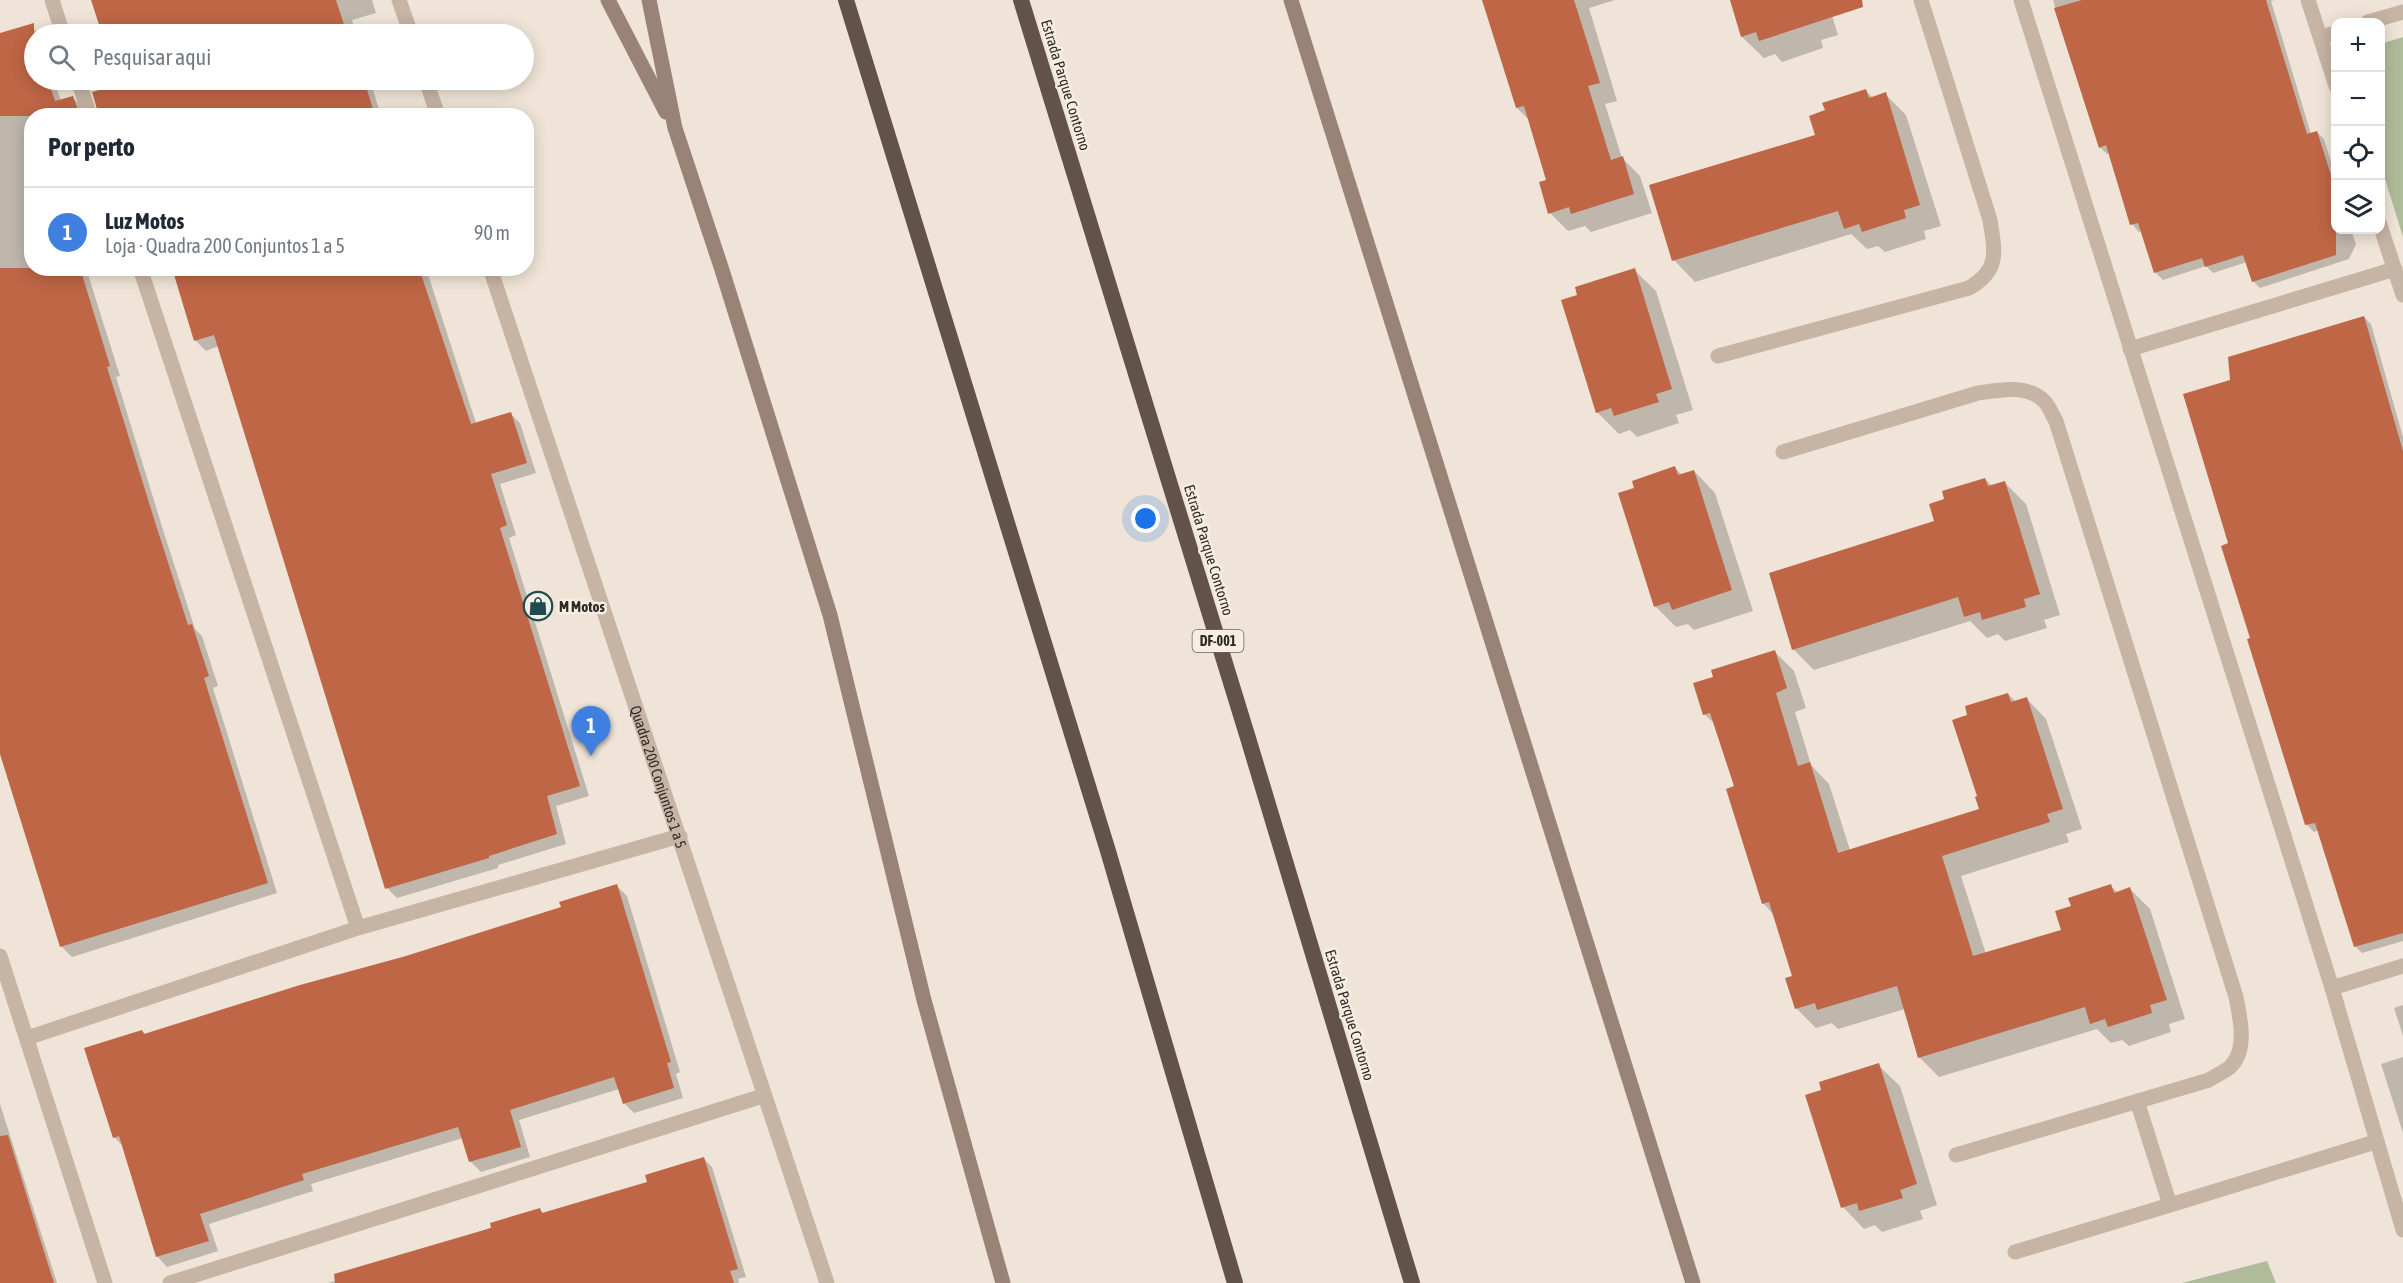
<!DOCTYPE html>
<html lang="pt">
<meta charset="utf-8">
<style>
:root{--surface:#fff;--page:#f2f2f3;--text:#1f2937;--muted:#747a83;--line:#e0e1e3;--accent:#1e4c50}
body{margin:0;font-family:"Asap Condensed",sans-serif;background:var(--page);color:var(--text)}
.controls{position:absolute;right:18px;top:18px;display:grid;overflow:hidden;border-radius:12px;box-shadow:0 3px 15px #0003}
.controls button{width:54px;height:54px;display:grid;place-items:center;padding:0;border:0;border-bottom:2px solid var(--line);background:var(--surface);color:var(--text);font:30px sans-serif}
.you{position:absolute;left:1146px;top:519px;width:21px;height:21px;margin:-15px;border:4px solid #fff;border-radius:50%;background:#1a73e8;box-shadow:0 0 0 9px #1a73e833}
.badge{display:grid;place-items:center;width:39px;height:39px;border-radius:50%;background:var(--accent);color:#fff;font-size:20px;font-weight:700}
.pin{position:absolute;translate:-50% -50px;filter:drop-shadow(0 2px 3px #0008)}
.pin::after{content:'';position:absolute;top:32px;width:21px;height:18px;background:inherit;clip-path:polygon(0 0,100% 0,50% 100%)}
.list{margin:0;padding:0;list-style:none}
h2{display:flex;justify-content:space-between;align-items:center;height:78px;margin:0;padding:0 24px;font-size:26px}
h2 small{font-size:20px;font-weight:400;color:var(--muted)}
.list li{display:grid;grid-template-columns:39px 1fr auto;gap:18px;align-items:center;box-sizing:border-box;height:90px;padding:0 24px;border-top:2px solid var(--line)}
.list b{display:block;font-size:22px;white-space:nowrap}
.list p{margin:0;font-size:20px;white-space:nowrap;color:var(--muted)}
.list em{font-size:20px;font-style:normal;color:var(--muted)}
.icon{flex:none;width:33px;height:33px;fill:none;stroke:currentColor;stroke-width:2;stroke-linecap:round;stroke-linejoin:round}
.map{position:relative;flex:none;width:2403px;height:1283px;overflow:hidden}
.search{position:absolute;background:var(--surface);box-shadow:0 3px 15px #0003;left:24px;top:24px;width:510px;height:66px;display:flex;align-items:center;gap:15px;box-sizing:border-box;padding:0 21px;border-radius:33px;color:var(--muted);font-size:22px}
.panel{position:absolute;background:var(--surface);box-shadow:0 3px 15px #0003;left:24px;top:108px;width:510px;height:168px;border-radius:24px}
.map>svg:first-child{display:block}
</style>
<div class="map">
<svg width="2403" height="1283" viewBox="0 0 2403 1283">
<rect width="100%" height="100%" fill="#efe4d7"/>
<path fill="#b0bc99" d="M 2403,37 L 2403,237 L 2381,166 L 2380,44 Z
M 2267,1261 L 2276,1283 L 2182,1283 Z"/>
<path fill="#0003" d="M 93,0 L 372,0 L 376,13 L 352,20 L 356,34 L 104,34 Z
M 1484,0 L 1615,0 L 1589,8 L 1617,101 L 1605,104 L 1622,158 L 1640,176 L 1652,213 L 1591,232 L 1585,226 L 1568,231 L 1550,213 L 1548,181 L 1530,121 L 1517,108 Z
M 1731,0 L 1827,0 L 1838,35 L 1821,40 L 1823,48 L 1782,62 L 1775,54 L 1764,58 L 1742,37 Z
M 2053,0 L 2275,0 L 2271,1 L 2311,134 L 2317,132 L 2324,139 L 2336,178 L 2336,230 L 2351,230 L 2356,244 L 2349,259 L 2260,288 L 2253,281 L 2247,262 L 2213,273 L 2206,266 L 2163,280 L 2155,272 L 2142,231 L 2139,232 L 2132,224 L 2110,153 L 2107,154 L 2100,147 Z
M 30,25 L 39,34 L 34,34 L 34,80 L 54,80 L 61,101 L 73,98 L 83,108 L 86,116 L 32,116 L 32,268 L 86,268 L 120,376 L 116,377 L 164,533 L 195,629 L 202,636 L 218,686 L 213,688 L 277,893 L 72,957 L 62,947 L 0,746 L 0,35 Z
M 118,80 L 370,80 L 381,116 L 101,116 L 120,86 Z
M 1866,91 L 1873,98 L 1885,94 L 1906,115 L 1941,226 L 1924,231 L 1926,239 L 1885,252 L 1878,246 L 1867,249 L 1851,234 L 1695,282 L 1674,260 L 1817,136 L 1827,111 Z
M 195,268 L 426,268 L 476,423 L 510,413 L 520,423 L 536,473 L 500,484 L 516,535 L 509,538 L 589,796 L 556,806 L 566,844 L 498,865 L 498,868 L 397,898 L 387,888 L 219,346 L 206,351 L 196,341 L 180,289 Z
M 1634,270 L 1656,291 L 1693,410 L 1676,415 L 1679,423 L 1637,437 L 1630,430 L 1619,434 L 1597,412 L 1579,296 Z
M 2364,317 L 2371,324 L 2403,437 L 2403,941 L 2362,953 L 2355,946 L 2319,830 L 2314,832 L 2307,825 L 2252,639 L 2229,544 L 2232,381 Z
M 1675,468 L 1682,475 L 1694,471 L 1715,493 L 1753,611 L 1694,630 L 1688,624 L 1676,627 L 1655,606 L 1636,489 Z
M 1985,479 L 1992,486 L 2004,482 L 2026,504 L 2060,615 L 2044,620 L 2047,628 L 2005,641 L 1998,634 L 1987,638 L 1970,621 L 1814,670 L 1793,649 L 1936,522 L 1946,500 Z
M 1774,651 L 1794,671 L 1806,708 L 1795,712 L 1811,765 L 1829,784 L 1850,850 L 1981,810 L 1969,716 L 2008,694 L 2016,702 L 2027,699 L 2046,719 L 2082,829 L 2066,834 L 2069,842 L 1961,876 L 1986,954 L 2063,931 L 2073,907 L 2111,886 L 2118,893 L 2130,889 L 2150,909 L 2185,1019 L 2169,1024 L 2171,1032 L 2129,1046 L 2122,1040 L 2111,1043 L 2097,1029 L 1939,1077 L 1919,1057 L 1905,1009 L 1838,1029 L 1832,1023 L 1816,1028 L 1796,1008 L 1794,977 L 1774,915 L 1763,903 L 1736,787 L 1716,725 L 1704,714 L 1715,678 Z
M 617,886 L 627,896 L 680,1072 L 676,1074 L 683,1098 L 634,1113 L 624,1103 L 619,1089 L 519,1120 L 530,1157 L 481,1172 L 471,1162 L 463,1138 L 311,1184 L 313,1191 L 209,1224 L 218,1251 L 167,1267 L 157,1256 L 124,1147 L 114,1137 L 142,1031 L 146,1035 L 406,958 L 563,908 Z
M 2403,1005 L 2403,1036 L 2394,1008 Z
M 2403,1057 L 2403,1133 L 2381,1064 Z
M 1878,1065 L 1900,1086 L 1937,1205 L 1920,1211 L 1923,1219 L 1882,1232 L 1875,1225 L 1864,1229 L 1843,1207 L 1823,1091 Z
M 0,1104 L 57,1283 L 0,1283 Z
M 703,1158 L 712,1167 L 746,1277 L 738,1279 L 739,1283 L 328,1283 L 389,1264 L 540,1210 L 544,1214 L 649,1183 Z"/>
<path fill="#be6646" d="M 91,0 L 336,0 L 347,34 L 102,34 Z
M 1482,0 L 1574,0 L 1600,83 L 1588,86 L 1611,160 L 1623,156 L 1634,194 L 1571,214 L 1569,207 L 1548,214 L 1539,182 L 1546,180 L 1524,106 L 1516,108 Z
M 1730,0 L 1862,0 L 1863,7 L 1759,41 L 1756,32 L 1741,37 Z
M 2082,0 L 2266,0 L 2307,134 L 2317,131 L 2336,191 L 2336,255 L 2252,282 L 2243,255 L 2205,267 L 2202,258 L 2154,273 L 2138,223 L 2130,225 L 2106,145 L 2099,148 L 2054,8 Z
M 34,23 L 34,80 L 48,80 L 55,101 L 73,96 L 80,116 L 0,116 L 0,33 Z
M 116,80 L 364,80 L 375,116 L 99,116 L 92,92 L 118,85 Z
M 1866,89 L 1869,98 L 1886,92 L 1920,205 L 1904,210 L 1906,218 L 1862,232 L 1859,224 L 1844,229 L 1838,211 L 1672,261 L 1649,185 L 1815,135 L 1809,116 L 1825,110 L 1822,103 Z
M 0,268 L 80,268 L 110,366 L 107,367 L 155,522 L 188,625 L 192,624 L 209,676 L 204,678 L 268,883 L 60,947 L 0,754 Z
M 172,268 L 419,268 L 471,424 L 511,412 L 527,463 L 491,474 L 507,525 L 500,528 L 580,786 L 547,796 L 557,834 L 489,856 L 489,858 L 385,889 L 214,335 L 194,341 Z
M 1635,268 L 1672,389 L 1656,394 L 1659,402 L 1614,416 L 1611,408 L 1596,413 L 1561,300 L 1577,295 L 1575,287 Z
M 2364,316 L 2403,451 L 2403,933 L 2354,947 L 2315,823 L 2305,825 L 2247,639 L 2250,638 L 2221,546 L 2228,543 L 2183,394 L 2230,380 L 2228,357 Z
M 1675,466 L 1678,475 L 1694,470 L 1732,590 L 1672,610 L 1669,602 L 1654,607 L 1618,493 L 1634,488 L 1632,481 Z
M 1985,478 L 1988,486 L 2005,481 L 2040,594 L 2024,599 L 2026,607 L 1982,620 L 1980,612 L 1964,617 L 1958,597 L 1792,650 L 1769,573 L 1934,521 L 1929,504 L 1944,499 L 1942,491 Z
M 1775,650 L 1787,688 L 1776,693 L 1798,766 L 1810,762 L 1838,853 L 1979,809 L 1975,797 L 1977,796 L 1952,720 L 1967,715 L 1965,706 L 2008,693 L 2011,702 L 2027,697 L 2063,809 L 2047,814 L 2050,822 L 1942,856 L 1973,956 L 2061,930 L 2055,911 L 2071,906 L 2068,898 L 2111,884 L 2114,893 L 2130,887 L 2167,1000 L 2150,1005 L 2152,1013 L 2108,1027 L 2105,1019 L 2090,1024 L 2085,1007 L 1918,1058 L 1897,986 L 1817,1010 L 1815,1003 L 1795,1009 L 1785,978 L 1792,976 L 1769,902 L 1762,904 L 1726,789 L 1734,786 L 1710,713 L 1703,715 L 1693,683 L 1713,677 L 1711,670 Z
M 617,884 L 671,1062 L 667,1063 L 674,1088 L 623,1104 L 614,1077 L 510,1110 L 521,1147 L 469,1162 L 458,1127 L 302,1174 L 304,1180 L 200,1214 L 209,1241 L 156,1257 L 119,1136 L 113,1138 L 84,1048 L 142,1030 L 144,1034 L 300,985 L 406,956 L 561,907 L 559,902 Z
M 1879,1063 L 1917,1184 L 1900,1190 L 1903,1198 L 1859,1211 L 1857,1203 L 1841,1208 L 1805,1095 L 1821,1090 L 1819,1082 Z
M 8,1135 L 41,1242 L 54,1283 L 0,1283 L 0,1136 Z
M 704,1157 L 738,1269 L 730,1271 L 734,1283 L 335,1283 L 334,1274 L 491,1228 L 490,1223 L 540,1208 L 542,1213 L 647,1182 L 645,1175 Z"/>
<g fill="none" stroke-linecap="round" stroke-linejoin="round">
<path stroke="#c6b4a4" stroke-width="15" d="M 52,0 L 63,34
M 2021,0 L 2332,988 L 2403,1230
M 2308,0 L 2336,86
M 2368,22 L 2403,12
M 2320,37 L 2336,33
M 78,80 L 90,116
M 2380,225 L 2403,295
M 140,268 L 358,928
M 2130,349 L 2395,269
M 1718,356 L 1969,288 C 2000,270 1995,252 1990,220 L 1921,0
M 1783,452 L 1978,393 C 1999,390 2026,384 2043,400 C 2049,405 2052,415 2056,421 L 2236,997 C 2240,1018 2248,1050 2230,1067 C 2224,1072 2215,1076 2209,1080 L 1956,1155
M 0,956 L 105,1283
M 2332,988 L 2403,966
M 27,1038 L 358,928 L 680,836
M 2137,1101 L 2170,1205 L 2375,1142
M 2015,1252 L 2170,1205
M 170,1283 L 763,1096"/>
<g stroke="#c6b4a4" stroke-width="15">
<path d="M 399,0 L 411,34"/>
<path d="M 426,80 L 438,116"/>
<path id="s1" d="M 490,268 L 827,1283"/>
</g>
<path stroke="#998376" stroke-width="15" d="M 608,0 L 666,112
M 649,0 L 675,128 L 722,270 L 830,615 L 924,1000 L 1003,1283
M 1291,0 L 1693,1283"/>
<path stroke="#62524a" stroke-width="16" d="M 846,0 L 1108,851 L 1235,1283
M 1021,0 L 1248,738 L 1412,1283"/>
</g>
<defs>
<g id="shop-ring" transform="scale(1.5)"><circle r="9.5" fill="#f7eee3" stroke="#1e4c50" stroke-width="1.5"/><path d="M-5-2.5h2.3a2.7 3.5 0 0 1 5.4 0H5L5.5 6h-11ZM-1.5-2.5h3a1.5 2.3 0 0 0-3 0Z" fill="#1e4c50"/></g>
</defs>
<g fill-rule="evenodd">
<use href="#shop-ring" x="538" y="606"/>
</g>
<g text-anchor="middle" dominant-baseline="central" stroke-width="5" stroke-linejoin="round" paint-order="stroke">
<rect fill="#f7eee3" stroke="#6d645e" stroke-width="1.5" x="1192.5" y="630" width="51" height="22" rx="4.5"/>
<g font-size="14" font-weight="bold" fill="#322925">
<text x="1218" y="641">DF-001</text>
</g>
<g font-size="15" fill="#322925" stroke="#f7eee3">
<text transform="translate(1066 85) rotate(73)">Estrada Parque Contorno</text>
<text transform="translate(1209 550) rotate(73)">Estrada Parque Contorno</text>
<text stroke="none"><textPath href="#s1" startOffset="536">Quadra 200 Conjuntos 1 a 5</textPath></text>
<text transform="translate(1350 1015) rotate(73)">Estrada Parque Contorno</text>
</g>
<g font-size="15" font-weight="bold" fill="#322925" stroke="#f7eee3" text-anchor="start">
<text x="559" y="606">M Motos</text>
</g>
</g>
</svg>
<div class="controls">
<button>+</button>
<button>−</button>
<button><svg class="icon" aria-label="locate" viewBox="0 0 24 24"><circle cx="12" cy="12" r="6"/><path d="M12 2v4M12 18v4M2 12h4M18 12h4"/></svg></button>
<button><svg class="icon" aria-label="layers" viewBox="0 0 24 24"><path d="M12 4l9 5-9 5-9-5zM3 14l9 5 9-5"/></svg></button>
</div>
<div class="you"></div>
<div class="pin badge" style="left:591px;top:756px;background:#3f7fe0">1</div>
<div class="search"><svg class="icon" aria-label="search" viewBox="0 0 24 24"><circle cx="10" cy="10" r="6"/><path d="M15 15l6 6"/></svg>Pesquisar aqui</div>
<section class="panel">
<h2>Por perto<small></small></h2>
<ul class="list">
<li><span class="badge" style="background:#3f7fe0">1</span><div><b>Luz Motos</b><p>Loja · Quadra 200 Conjuntos 1 a 5</p></div><em>90 m</em></li>
</ul>
</section>
</div>
